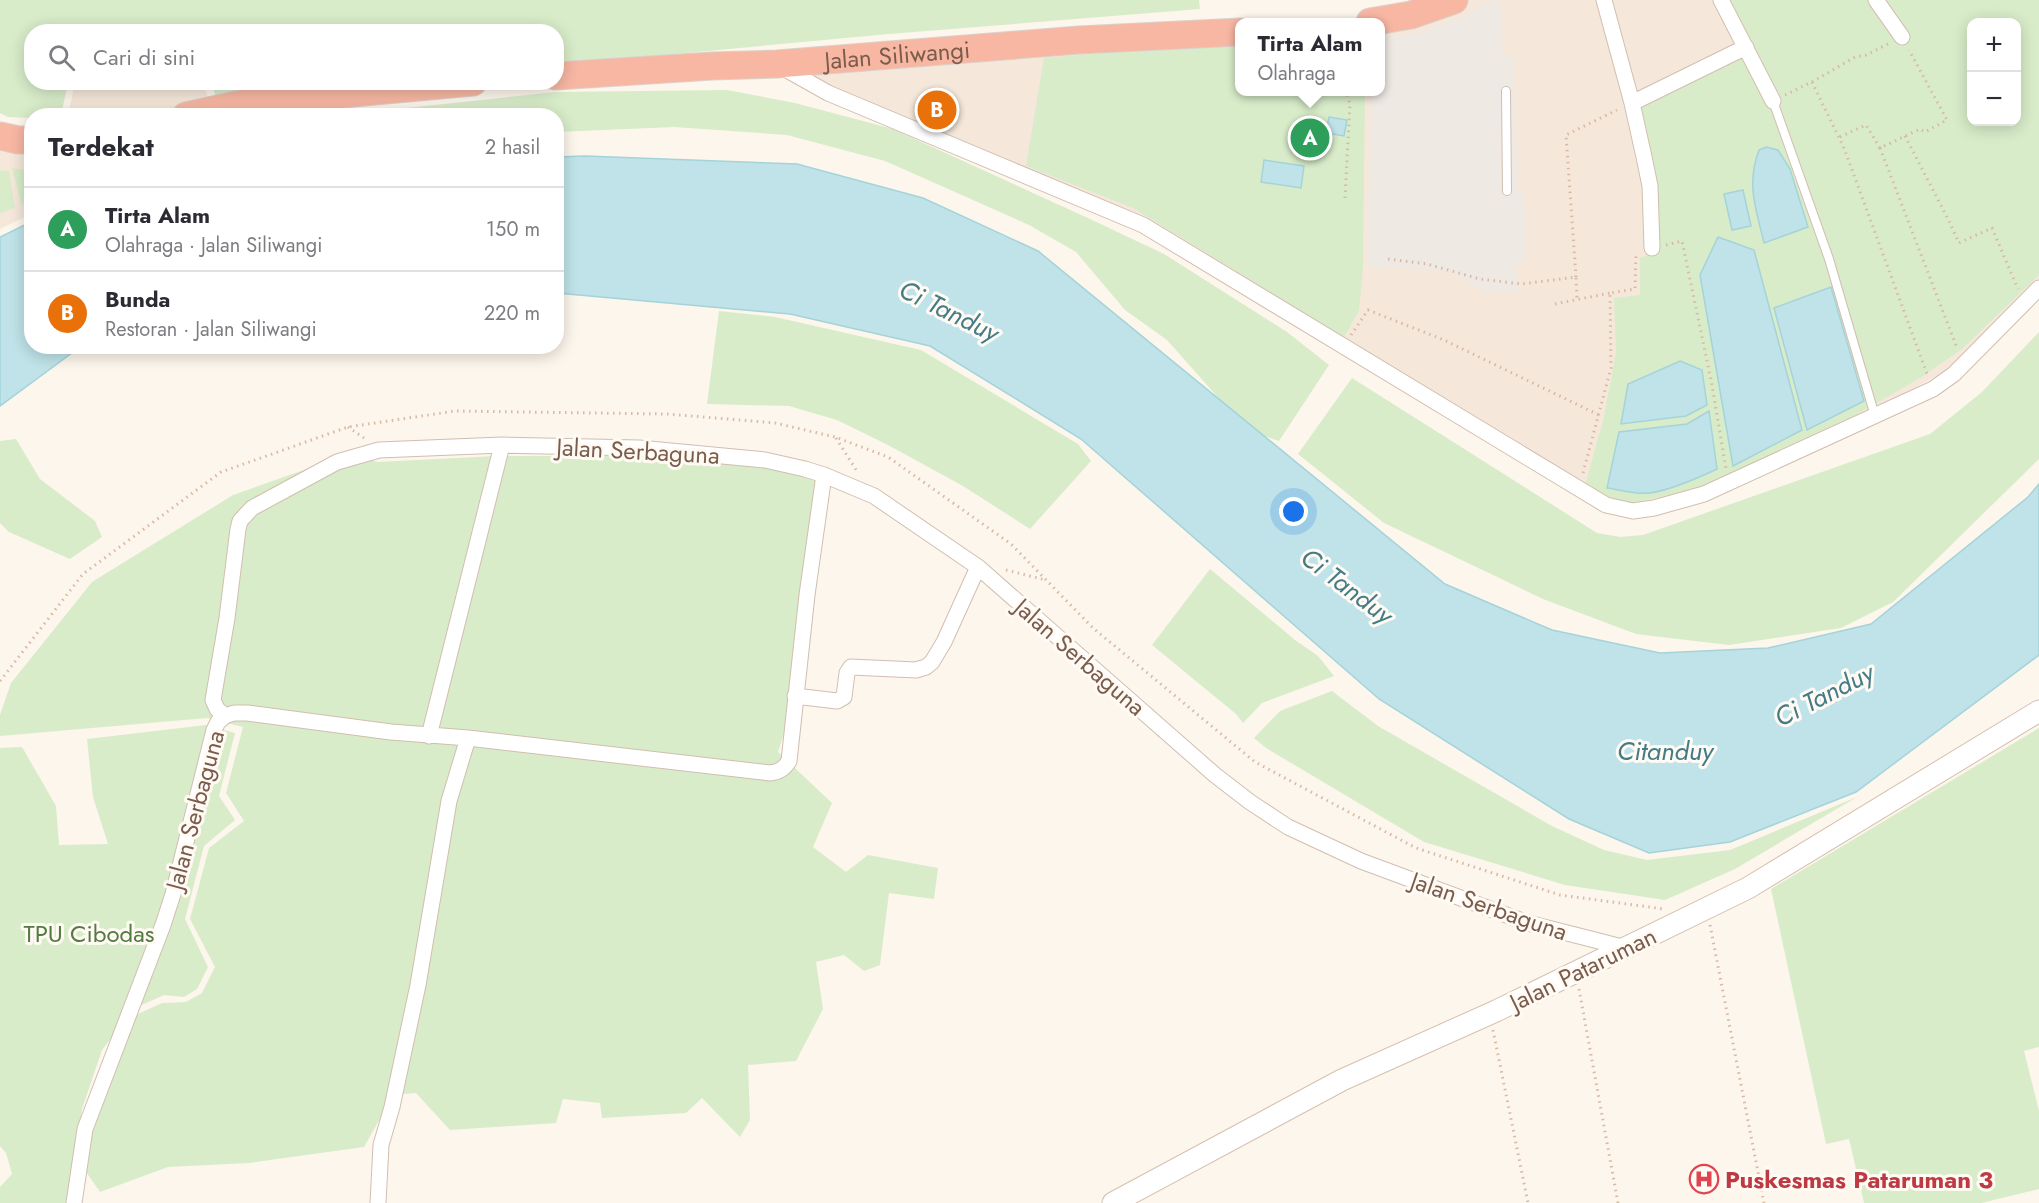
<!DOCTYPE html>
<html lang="id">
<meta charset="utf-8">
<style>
:root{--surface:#fff;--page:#f2f2f3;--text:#2b2b33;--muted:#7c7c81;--line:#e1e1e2;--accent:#e76f51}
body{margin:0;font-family:Jost,sans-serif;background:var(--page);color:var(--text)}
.controls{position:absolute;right:18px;top:18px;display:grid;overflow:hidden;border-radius:12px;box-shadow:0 3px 15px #0003}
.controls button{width:54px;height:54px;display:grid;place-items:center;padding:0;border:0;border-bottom:2px solid var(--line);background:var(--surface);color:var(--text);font:30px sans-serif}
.you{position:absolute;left:1294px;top:512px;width:21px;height:21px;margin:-15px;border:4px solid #fff;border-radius:50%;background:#1a73e8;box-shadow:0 0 0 9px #1a73e833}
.badge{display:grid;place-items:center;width:39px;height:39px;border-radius:50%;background:var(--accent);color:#fff;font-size:20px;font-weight:700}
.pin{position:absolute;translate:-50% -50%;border:3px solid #fff;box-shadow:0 2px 6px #0006}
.popup{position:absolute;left:1235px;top:18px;width:150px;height:78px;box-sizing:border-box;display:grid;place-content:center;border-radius:12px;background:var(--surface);filter:drop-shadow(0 2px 4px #0005);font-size:20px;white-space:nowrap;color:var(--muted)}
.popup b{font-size:22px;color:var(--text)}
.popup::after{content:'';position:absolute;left:50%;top:100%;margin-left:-12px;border:12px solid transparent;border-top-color:var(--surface)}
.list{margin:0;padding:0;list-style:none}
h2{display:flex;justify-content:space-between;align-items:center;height:78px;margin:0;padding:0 24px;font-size:26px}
h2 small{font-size:20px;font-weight:400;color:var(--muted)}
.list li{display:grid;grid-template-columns:39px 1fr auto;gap:18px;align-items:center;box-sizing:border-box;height:84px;padding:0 24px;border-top:2px solid var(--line)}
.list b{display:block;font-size:22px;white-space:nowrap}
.list p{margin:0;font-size:20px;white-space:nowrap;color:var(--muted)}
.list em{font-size:20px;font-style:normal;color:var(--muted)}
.icon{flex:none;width:33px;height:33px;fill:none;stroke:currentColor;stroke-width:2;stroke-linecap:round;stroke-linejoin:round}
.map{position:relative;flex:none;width:2039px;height:1203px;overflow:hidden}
.search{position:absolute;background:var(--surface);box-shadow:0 3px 15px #0003;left:24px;top:24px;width:540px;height:66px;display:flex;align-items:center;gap:15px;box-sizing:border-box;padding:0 21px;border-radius:24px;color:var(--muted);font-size:22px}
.panel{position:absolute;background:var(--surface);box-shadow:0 3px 15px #0003;left:24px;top:108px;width:540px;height:246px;border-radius:24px}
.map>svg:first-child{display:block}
</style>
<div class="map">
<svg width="2039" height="1203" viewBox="0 0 2039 1203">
<rect width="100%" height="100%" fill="#fdf6ec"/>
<path fill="#f5e8da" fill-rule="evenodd" d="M 1461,0 L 2039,0 L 2039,282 L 1947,370 L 1845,427 L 1653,505 L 1606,503 L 1133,213 L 782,66 L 1239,36 L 1240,92 L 1380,92 L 1381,24 ZM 1972,22 L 2016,22 L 2016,122 L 1972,122 Z
M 75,82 L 203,83 L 214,115 L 68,116 Z
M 0,128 L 32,130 L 31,214 L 0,229 Z"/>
<path fill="#efe9e4" d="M 1490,0 L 1496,0 L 1501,6 L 1503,56 L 1513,55 L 1518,190 L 1524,198 L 1526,257 L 1516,264 L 1518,291 L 1484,291 L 1445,270 L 1367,267 L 1371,92 L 1380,92 L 1381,37 L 1419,33 L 1470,14 Z"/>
<path fill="#d8ecc9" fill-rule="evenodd" d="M 0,0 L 1199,0 L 1200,9 L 889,34 L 557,65 L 556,32 L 32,32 L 32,82 L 68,83 L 61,115 L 32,116 L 31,118 L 8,117 L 0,113 Z
M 1728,0 L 2039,0 L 2039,275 L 1962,349 L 1922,377 L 1845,421 L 1701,488 L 1632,503 L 1608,498 L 1585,485 L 1604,417 L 1616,352 L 1614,298 L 1640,295 L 1640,258 L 1657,251 L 1639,108 L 1755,51 ZM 1972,22 L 2016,22 L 2016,122 L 1972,122 Z
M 1239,41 L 1240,92 L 1365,92 L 1363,268 L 1359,311 L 1344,337 L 1133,208 L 1026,166 L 1044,58 Z
M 211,82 L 371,83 L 216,97 Z
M 727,90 L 795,103 L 893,129 L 1090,219 L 1164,254 L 1287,332 L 1329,365 L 1279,441 L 1247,430 L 1167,340 L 1125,310 L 1076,252 L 1029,225 L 885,161 L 787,135 L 674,127 L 557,132 L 556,116 L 331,116 L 556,92 Z
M 12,168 L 31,171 L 31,201 L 21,204 Z
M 0,170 L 9,171 L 15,208 L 0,213 Z
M 719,311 L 775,317 L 921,350 L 1078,444 L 1091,461 L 1030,529 L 963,486 L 888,445 L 837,420 L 789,406 L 707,404 Z
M 2039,332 L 2039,459 L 1893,602 L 1841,628 L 1729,645 L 1636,634 L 1543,599 L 1384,523 L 1298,454 L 1352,378 L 1597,533 L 1620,537 L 1643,535 L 1930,434 L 1982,392 Z
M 16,439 L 40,479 L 95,521 L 102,537 L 70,559 L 9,532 L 0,523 L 0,441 Z
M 352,453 L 377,462 L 496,456 L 629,456 L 764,464 L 821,483 L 790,715 L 778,752 L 832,803 L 813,847 L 846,872 L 868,855 L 938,868 L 934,899 L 889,893 L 880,965 L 864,971 L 844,955 L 816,962 L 823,1009 L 796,1061 L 748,1065 L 750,1120 L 740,1137 L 702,1098 L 686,1113 L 602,1118 L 600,1103 L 563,1099 L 556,1123 L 450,1130 L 416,1093 L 388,1095 L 387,1106 L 364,1147 L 249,1163 L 168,1167 L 100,1192 L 82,1166 L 113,1065 L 138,1014 L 162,1003 L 186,1002 L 202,993 L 215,967 L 190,919 L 209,848 L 244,821 L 226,793 L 243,727 L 207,718 L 0,736 L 0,715 L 11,683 L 92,582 L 233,495 Z
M 1210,569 L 1295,640 L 1318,656 L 1334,676 L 1262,703 L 1243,723 L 1236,714 L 1152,645 Z
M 1332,691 L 1378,726 L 1552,826 L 1604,850 L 1647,860 L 1730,850 L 1857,797 L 1735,869 L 1665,900 L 1565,885 L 1424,842 L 1266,748 L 1254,738 L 1280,711 Z
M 206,725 L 235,733 L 219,796 L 235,820 L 204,846 L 185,919 L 208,967 L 197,989 L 184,997 L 164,995 L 135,1008 L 102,1050 L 82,1109 L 76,1166 L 85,1184 L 81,1199 L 76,1203 L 0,1203 L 0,1187 L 12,1174 L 6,1153 L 0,1146 L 0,748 L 22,747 L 56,806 L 59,845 L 108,844 L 93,797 L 87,739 Z
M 2039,728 L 2039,1047 L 2024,1051 L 2039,1111 L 2039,1189 L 1981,1203 L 1864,1203 L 1849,1139 L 1826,1144 L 1771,889 Z"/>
<path fill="#bfe3e8" stroke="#a5d3da" stroke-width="1.5" d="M 1329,117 L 1347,120 L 1344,136 L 1326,133 Z
M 1766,147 L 1778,150 L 1790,169 L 1808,227 L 1764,243 C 1756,208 1746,185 1759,150 Z
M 585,156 L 797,164 L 923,198 L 1038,251 L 1445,584 L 1552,630 L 1660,653 L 1768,648 L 1871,624 L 2028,497 L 2039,484 L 2039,655 L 1856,792 L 1730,842 L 1649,853 L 1569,819 L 1379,699 L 1081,439 L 930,346 L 790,314 L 557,293 L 557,157 Z
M 1264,160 L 1304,166 L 1301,188 L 1261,182 Z
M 1743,190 L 1751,226 L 1732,230 L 1724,194 Z
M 31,222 L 32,346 L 80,347 L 0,406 L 0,237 Z
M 1718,237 L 1754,250 L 1802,430 L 1733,466 L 1700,275 Z
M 1831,287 L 1864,401 L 1807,430 L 1774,308 Z
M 1680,361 L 1702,370 L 1707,405 L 1686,416 L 1621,424 L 1628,384 Z
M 1709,411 L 1717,469 C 1698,478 1671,490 1650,493 C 1636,495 1621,490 1607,488 L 1619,432 L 1687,424 Z"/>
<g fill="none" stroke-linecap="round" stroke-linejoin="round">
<g stroke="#d1beb0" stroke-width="10">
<path id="lane" d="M 1506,91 L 1507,191
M 1773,101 L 1829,259 L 1875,416"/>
</g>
<g stroke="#d1beb0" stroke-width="17">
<path id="street" d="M 1604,0 L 1632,103 L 1644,157 L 1650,186 L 1652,248
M 1721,0 L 1773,101
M 1876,0 L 1902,37
M 780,66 L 828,93 L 1143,225 L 1606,505 L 1633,511 L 1654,508 L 1704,494 L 1933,389 L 1954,374 L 2039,288
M 1632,103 L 1746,47
M 795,696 L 837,701 L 844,697 L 847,673 L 851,667 L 916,670 L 926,667 L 932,662 L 944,642 L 978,567
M 225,716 L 234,713 L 247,713 L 391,732 L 468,738 L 770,773 C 779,772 784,769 789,761 L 807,595 L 824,475
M 429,736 L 502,445
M 74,1203 L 85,1129 L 163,925 L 173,894 L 214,730 L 218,722 L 225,716 L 217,709 L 213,700 L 227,618 L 238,529 L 240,521 L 252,508 L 337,462 L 379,450 L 502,445 L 639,448 L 765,460 L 805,469 L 824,475 L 874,496 L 978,567 L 1215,775 L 1250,802 L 1288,827 L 1361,861 L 1528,923 L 1626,948
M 378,1203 L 381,1145 L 392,1107 L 418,985 L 449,801 L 468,738"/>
</g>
<g stroke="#d6c0b0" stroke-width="23">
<path id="secondary" d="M 1113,1203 L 1342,1080 L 1496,1011 L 1748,888 L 2039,711"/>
</g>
<g stroke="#dad1cd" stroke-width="29">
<g id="highway">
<path d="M 1370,22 L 1411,15 L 1454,0"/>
<path id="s1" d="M 556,76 L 712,66 L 777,64 L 1079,40 L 1240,32"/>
<path d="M 186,116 L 245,103 L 473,82"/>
<path d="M 0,136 L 18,140 L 32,140"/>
</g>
</g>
<path stroke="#d9b8a5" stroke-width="3" stroke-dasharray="1.5 4.5" stroke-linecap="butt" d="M 1812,82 L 1855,57 L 1866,55 L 1890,43
M 1785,95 L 1812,82 L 1844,148 L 1927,374
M 1905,136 L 1948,219 L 1959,243 L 1992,228 L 2018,289
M 1840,137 L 1866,125 L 1880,148 L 1920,129 L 1925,132 L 1947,120 L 1909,50
M 1880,148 L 1957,348
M 1345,198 L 1350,104 L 1346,92
M 1666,245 L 1682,241 L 1712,385 L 1726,469
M 1388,259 L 1427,264 L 1480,279 L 1522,284 L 1576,277 L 1577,299
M 1576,277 L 1566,135 L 1617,110
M 1555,304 L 1610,293
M 1351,335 L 1368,310 L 1444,340 L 1599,415
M 348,427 L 364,438
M 836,438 L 858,473
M 1583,473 L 1611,368 L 1610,293 L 1635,289 L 1636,252
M 1006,570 L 1046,580
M 0,681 L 83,574 L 221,472 L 348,427 L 455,411 L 667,414 L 775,423 L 835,437 L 888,457 L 1011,544 L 1093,628 L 1255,762 L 1416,848 L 1560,895 L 1664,909
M 1710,925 L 1764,1203
M 1579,989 L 1618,1203
M 1493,1030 L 1528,1203"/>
<use href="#lane" stroke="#fff" stroke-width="8"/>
<use href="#street" stroke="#fff" stroke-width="15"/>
<use href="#secondary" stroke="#fff" stroke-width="21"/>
<use href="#highway" stroke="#f7b7a3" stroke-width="27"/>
</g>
<defs>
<g id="hospital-ring" transform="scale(1.5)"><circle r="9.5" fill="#fffaf3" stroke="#e0444e" stroke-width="1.5"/><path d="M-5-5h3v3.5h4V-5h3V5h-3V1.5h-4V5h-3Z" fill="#e0444e"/></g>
</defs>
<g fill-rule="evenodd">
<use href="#hospital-ring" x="1704" y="1179"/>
</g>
<g text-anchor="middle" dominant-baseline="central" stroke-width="6" stroke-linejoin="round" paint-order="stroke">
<g font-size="24" fill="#7a5c4d" stroke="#fffaf3">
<text stroke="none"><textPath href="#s1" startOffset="342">Jalan Siliwangi</textPath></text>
<text transform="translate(638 451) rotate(3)">Jalan Serbaguna</text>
<text transform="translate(1080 657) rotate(41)">Jalan Serbaguna</text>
<text transform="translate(195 810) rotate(-75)">Jalan Serbaguna</text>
<text transform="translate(1489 906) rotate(19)">Jalan Serbaguna</text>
<text transform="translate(1583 969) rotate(-26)">Jalan Pataruman</text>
</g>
<g font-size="24" fill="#537a41" stroke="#fffaf3">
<text x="89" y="933">TPU Cibodas</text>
</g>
<g font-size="24" font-weight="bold" fill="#be3a42" stroke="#fffaf3" text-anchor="start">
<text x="1725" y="1179">Puskesmas Pataruman 3</text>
</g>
<g font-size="26" font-style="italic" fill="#437c86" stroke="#fffaf3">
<text transform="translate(949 311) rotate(26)">Ci Tanduy</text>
<text transform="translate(1347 586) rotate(37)">Ci Tanduy</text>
<text transform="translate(1824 695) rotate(-27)">Ci Tanduy</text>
<text x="1665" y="751">Citanduy</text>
</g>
</g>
</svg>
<div class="controls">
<button>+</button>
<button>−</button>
</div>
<div class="you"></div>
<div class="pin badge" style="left:1310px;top:138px;background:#2e9e5b">A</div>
<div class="popup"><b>Tirta Alam</b>Olahraga</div>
<div class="pin badge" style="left:937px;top:110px;background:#e8710a">B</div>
<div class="search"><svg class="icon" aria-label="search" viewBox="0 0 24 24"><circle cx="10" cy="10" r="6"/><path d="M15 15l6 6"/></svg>Cari di sini</div>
<section class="panel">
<h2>Terdekat<small>2 hasil</small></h2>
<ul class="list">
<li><span class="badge" style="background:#2e9e5b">A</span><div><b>Tirta Alam</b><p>Olahraga · Jalan Siliwangi</p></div><em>150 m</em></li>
<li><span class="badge" style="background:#e8710a">B</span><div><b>Bunda</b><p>Restoran · Jalan Siliwangi</p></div><em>220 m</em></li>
</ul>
</section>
</div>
